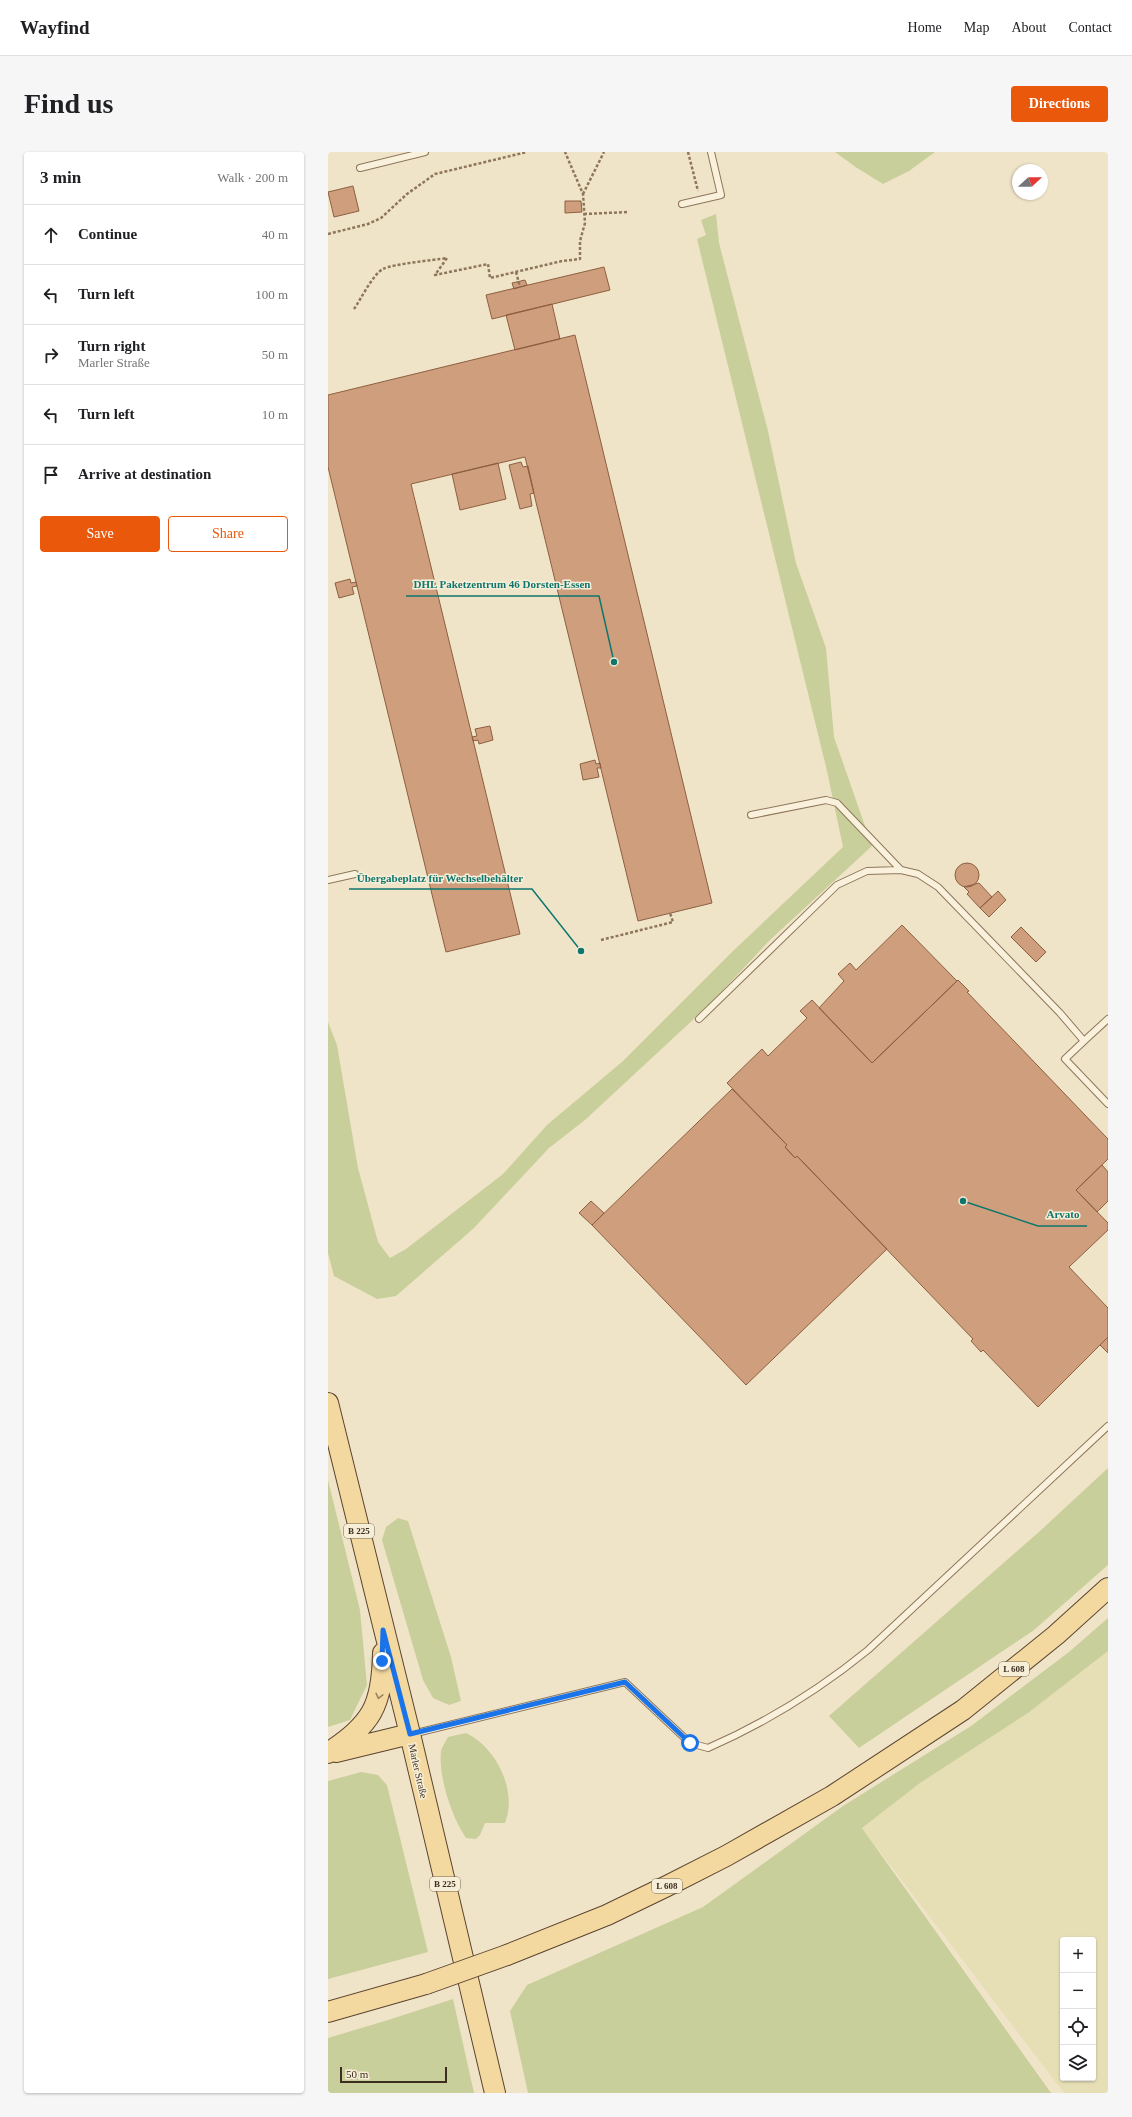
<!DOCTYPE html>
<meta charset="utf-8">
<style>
:root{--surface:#fff;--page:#f6f6f6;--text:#202124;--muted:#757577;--line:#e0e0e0;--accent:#ea580c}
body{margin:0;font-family:Georgia,serif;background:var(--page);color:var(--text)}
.controls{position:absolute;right:12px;bottom:12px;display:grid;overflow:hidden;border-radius:4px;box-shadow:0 1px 3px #0004}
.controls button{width:36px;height:36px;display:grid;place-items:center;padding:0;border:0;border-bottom:1px solid var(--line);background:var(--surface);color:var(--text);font:20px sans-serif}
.compass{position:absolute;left:684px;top:12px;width:36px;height:36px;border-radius:50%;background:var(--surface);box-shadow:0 1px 3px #0004;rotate:69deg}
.scale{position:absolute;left:12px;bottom:10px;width:107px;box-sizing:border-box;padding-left:4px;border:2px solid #3d2e20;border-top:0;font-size:11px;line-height:14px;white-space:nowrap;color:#3d2e20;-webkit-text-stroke:3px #f7eed8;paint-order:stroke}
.stop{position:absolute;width:12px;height:12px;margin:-9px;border:3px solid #1a73e8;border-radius:50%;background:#fff}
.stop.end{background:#1a73e8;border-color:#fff;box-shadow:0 1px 4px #0008}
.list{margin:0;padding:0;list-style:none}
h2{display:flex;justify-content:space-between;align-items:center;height:52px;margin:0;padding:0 16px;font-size:17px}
h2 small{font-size:13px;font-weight:400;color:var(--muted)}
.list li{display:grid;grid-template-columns:26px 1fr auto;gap:12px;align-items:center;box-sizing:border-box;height:60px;padding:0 16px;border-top:1px solid var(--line)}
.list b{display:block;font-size:15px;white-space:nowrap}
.list p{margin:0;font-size:13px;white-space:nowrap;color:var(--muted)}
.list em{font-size:13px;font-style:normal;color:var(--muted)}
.actions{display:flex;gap:8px;padding:12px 16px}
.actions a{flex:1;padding:9px 0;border:1px solid var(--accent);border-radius:4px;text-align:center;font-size:14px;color:var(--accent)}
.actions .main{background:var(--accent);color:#fff}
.icon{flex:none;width:22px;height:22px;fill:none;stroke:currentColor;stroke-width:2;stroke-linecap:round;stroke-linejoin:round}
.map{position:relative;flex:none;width:780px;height:1941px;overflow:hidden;border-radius:4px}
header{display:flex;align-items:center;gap:24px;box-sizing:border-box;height:56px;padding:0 20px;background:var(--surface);border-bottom:1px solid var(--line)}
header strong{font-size:19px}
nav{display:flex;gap:22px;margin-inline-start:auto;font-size:14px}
.intro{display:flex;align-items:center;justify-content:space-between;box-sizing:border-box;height:96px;padding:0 24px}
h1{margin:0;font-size:28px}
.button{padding:10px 18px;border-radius:4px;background:var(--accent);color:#fff;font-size:14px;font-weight:700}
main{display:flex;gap:24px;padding:0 24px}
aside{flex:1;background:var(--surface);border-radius:4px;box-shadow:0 1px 3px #0004}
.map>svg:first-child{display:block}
</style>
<header>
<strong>Wayfind</strong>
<nav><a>Home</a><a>Map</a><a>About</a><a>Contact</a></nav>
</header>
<div class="intro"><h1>Find us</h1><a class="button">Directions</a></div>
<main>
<aside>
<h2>3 min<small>Walk · 200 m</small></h2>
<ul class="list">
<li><svg class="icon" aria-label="ahead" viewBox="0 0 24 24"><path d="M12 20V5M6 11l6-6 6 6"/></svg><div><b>Continue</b></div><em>40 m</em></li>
<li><svg class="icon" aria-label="left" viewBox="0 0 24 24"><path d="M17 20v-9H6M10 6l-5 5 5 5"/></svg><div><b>Turn left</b></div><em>100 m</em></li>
<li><svg class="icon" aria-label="right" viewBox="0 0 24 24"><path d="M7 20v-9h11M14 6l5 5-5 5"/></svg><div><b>Turn right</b><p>Marler Straße</p></div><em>50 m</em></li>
<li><svg class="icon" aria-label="left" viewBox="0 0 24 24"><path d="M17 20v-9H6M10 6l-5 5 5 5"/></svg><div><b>Turn left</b></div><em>10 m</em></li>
<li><svg class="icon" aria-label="arrive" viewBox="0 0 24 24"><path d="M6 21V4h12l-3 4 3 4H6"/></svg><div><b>Arrive at destination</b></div></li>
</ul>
<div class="actions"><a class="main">Save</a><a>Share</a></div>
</aside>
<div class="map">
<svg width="780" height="1941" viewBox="0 0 780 1941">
<rect width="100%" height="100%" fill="#f0e4c8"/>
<path fill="#e6deb5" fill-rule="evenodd" d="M 780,1499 L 780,1941 L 736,1941 L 534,1676 L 592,1631 L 700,1561 ZM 735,1788 L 765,1788 L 765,1926 L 735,1926 Z"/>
<path fill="#c9cf9b" d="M 507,0 L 607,0 L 581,19 L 555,32 L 529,16 Z
M 388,62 L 391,91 L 440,279 L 468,411 L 498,496 L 506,585 L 544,694 L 442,788 L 382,852 L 257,968 L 221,996 L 146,1076 L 68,1144 L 49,1147 L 6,1124 L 0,1101 L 0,870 L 9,893 L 30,1016 L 50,1090 L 62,1106 L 78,1097 L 175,1022 L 219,973 L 295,909 L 406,798 L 515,695 L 499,619 L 369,87 L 378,83 L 373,68 Z
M 780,1316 L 780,1413 L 706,1478 L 531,1596 L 501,1564 L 712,1379 Z
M 0,1328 L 32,1458 L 39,1533 L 22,1568 L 0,1575 Z
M 70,1366 L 80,1369 L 123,1505 L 133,1549 L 121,1553 L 105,1546 L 95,1528 L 54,1388 L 58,1375 Z
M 780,1466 L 780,1499 L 700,1561 L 592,1631 L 534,1676 L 723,1941 L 200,1941 L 182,1859 L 199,1833 L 375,1755 L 515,1654 L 643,1574 L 741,1500 Z
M 138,1581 C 168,1595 190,1639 177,1671 L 157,1671 L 152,1683 L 148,1687 L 138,1686 C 124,1666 110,1624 113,1599 C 114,1595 118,1589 120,1585 Z
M 33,1620 L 50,1623 L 59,1633 L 100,1800 L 0,1827 L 0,1629 Z
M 125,1847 L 146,1941 L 0,1941 L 0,1886 L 60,1868 Z"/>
<path fill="#cf9f7d" stroke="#8d5f41" d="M 25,34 L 31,59 L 6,65 L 0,40 Z
M 237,49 L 253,49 L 254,60 L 237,61 Z
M 276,115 L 282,138 L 164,167 L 158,143 Z
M 197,128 L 199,133 L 186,137 L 184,131 Z
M 224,152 L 232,187 L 187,198 L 178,163 Z
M 247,183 L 384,751 L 310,769 L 197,305 L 83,332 L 192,782 L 118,800 L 0,315 L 0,243 Z
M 193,310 L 195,315 L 200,314 L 206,341 L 202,342 L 204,354 L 192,357 L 181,313 Z
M 170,311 L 178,347 L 132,358 L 124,322 Z
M 22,427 L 23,431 L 28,430 L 29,434 L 24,435 L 26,442 L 11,446 L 7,431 Z
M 162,574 L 165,588 L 151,592 L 150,588 L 145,589 L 144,585 L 149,584 L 147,577 Z
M 267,608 L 268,612 L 272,611 L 273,616 L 269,616 L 271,625 L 255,628 L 252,612 Z
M627 723a12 12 0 1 1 24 0a12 12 0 1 1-24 0Z
M 651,731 L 664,745 L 652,756 L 639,742 L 641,740 L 636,735 Z
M 670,739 L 678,748 L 661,765 L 652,756 Z
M 574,773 L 629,829 L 544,911 L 491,856 L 516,829 L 510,822 L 522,811 L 528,818 Z
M 693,775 L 718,800 L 708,810 L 683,785 Z
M 630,828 L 641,839 L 639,840 L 780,987 L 780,1007 L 748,1038 L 780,1071 L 780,1078 L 741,1115 L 780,1156 L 780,1185 L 710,1255 L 655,1198 L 653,1200 L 643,1189 L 645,1187 L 469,1004 L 467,1006 L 457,995 L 459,993 L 399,931 L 434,897 L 440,904 L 479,866 L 472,859 L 484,848 L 544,911 Z
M 404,937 L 459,993 L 457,995 L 467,1006 L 469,1004 L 559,1097 L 418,1233 L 264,1073 Z
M 774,1013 L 780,1020 L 780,1049 L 769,1060 L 748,1038 Z
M 263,1049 L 276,1061 L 264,1073 L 251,1061 Z
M 780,1185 L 780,1201 L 772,1193 Z"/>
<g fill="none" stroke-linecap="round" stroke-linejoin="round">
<g stroke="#8d765c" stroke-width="8">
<path id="lane" d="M 32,16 L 97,0
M 354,52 L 393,43 L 383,0
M 423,663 L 498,648 L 509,651 L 573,718
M 0,728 L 27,722
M 371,867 L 509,733 L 539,719 L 573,718 L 590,722 L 610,735 L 732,861 L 756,889 L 780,867
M 756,889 L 737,907 L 780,952
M 84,1582 L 297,1530 L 362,1591 L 380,1596 C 437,1571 491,1538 540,1498 L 780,1274"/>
</g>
<g stroke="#5b4430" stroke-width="22">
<path id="primary" d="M 0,1251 L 82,1582 L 167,1941
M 8,1600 L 82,1582
M 0,1601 C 44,1571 54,1555 55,1501
M 179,1803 L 279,1763 L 339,1734 L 398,1704 L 504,1644 L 635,1558 L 728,1483 L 780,1436
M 0,1860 L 98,1832"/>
</g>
<path stroke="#8d765c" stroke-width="2.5" stroke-dasharray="3 2" stroke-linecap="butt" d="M 360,0 L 370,39
M 255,42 L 276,0
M 256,62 L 300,60
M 0,82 L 40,72 L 53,66 L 79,42 L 107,22 L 199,0
M 188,120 L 192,135
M 26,157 C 33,147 45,122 55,117 C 65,112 106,108 119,106 L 107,123 L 160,112 L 162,126 L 234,109 L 252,107 L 252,89 L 257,71 L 255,42 L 237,0
M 273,788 L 345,770 L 342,761"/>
<use href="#lane" stroke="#faf1dc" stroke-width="6"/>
<use href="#primary" stroke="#f3d9a0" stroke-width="20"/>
<g stroke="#5b4430" stroke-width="22" stroke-linecap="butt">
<path id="primary-bridge" d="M 98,1832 L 179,1803"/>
</g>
<use href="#primary-bridge" stroke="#f3d9a0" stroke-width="20"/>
</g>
<defs><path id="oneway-chevron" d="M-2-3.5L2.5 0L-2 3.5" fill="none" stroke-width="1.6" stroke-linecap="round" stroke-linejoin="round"/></defs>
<use stroke="#988460" href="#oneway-chevron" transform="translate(51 1544) rotate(104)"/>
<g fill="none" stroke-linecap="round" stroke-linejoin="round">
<path stroke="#1a73e8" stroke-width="5" d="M 54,1509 L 55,1478 L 82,1582 L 297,1530 L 362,1591"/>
</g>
<g text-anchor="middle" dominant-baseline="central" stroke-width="3" stroke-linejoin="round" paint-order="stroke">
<g fill="#f7eed8" stroke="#756857" stroke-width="1">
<rect x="16" y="1372" width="30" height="14" rx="3"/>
<rect x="671" y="1510" width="30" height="14" rx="3"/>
<rect x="102" y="1725" width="30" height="14" rx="3"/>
<rect x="324" y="1727" width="30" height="14" rx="3"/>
</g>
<g font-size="9" font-weight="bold" fill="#3d2e20">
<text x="31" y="1379">B 225</text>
<text x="686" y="1517">L 608</text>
<text x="117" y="1732">B 225</text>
<text x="339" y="1734">L 608</text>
</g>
<g font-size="10" fill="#3d2e20" stroke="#f7eed8">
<text transform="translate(90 1619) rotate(77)">Marler Straße</text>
</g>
</g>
<path fill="none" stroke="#0f766e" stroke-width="1.5" d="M286 510L271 444H78M253 799L204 737H21M635 1049L710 1074H759"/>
<g fill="#0f766e" stroke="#f7eed8" stroke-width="1.5">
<circle cx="286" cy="510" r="4"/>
<circle cx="253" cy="799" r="4"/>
<circle cx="635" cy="1049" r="4"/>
</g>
<g font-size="11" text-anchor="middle" font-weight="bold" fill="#0f766e" stroke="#f7eed8" stroke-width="3" stroke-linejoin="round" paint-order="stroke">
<text x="174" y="436">DHL Paketzentrum 46 Dorsten-Essen</text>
<text x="112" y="730">Übergabeplatz für Wechselbehälter</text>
<text x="735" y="1066">Arvato</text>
</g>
</svg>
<div class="controls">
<button>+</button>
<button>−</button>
<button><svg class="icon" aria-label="locate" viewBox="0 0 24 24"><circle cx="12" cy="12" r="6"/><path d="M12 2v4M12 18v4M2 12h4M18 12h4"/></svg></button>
<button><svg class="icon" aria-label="layers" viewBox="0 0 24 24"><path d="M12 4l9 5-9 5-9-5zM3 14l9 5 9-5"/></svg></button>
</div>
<svg class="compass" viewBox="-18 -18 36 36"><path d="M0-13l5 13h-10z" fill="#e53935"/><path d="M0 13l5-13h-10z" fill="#757577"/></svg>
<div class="scale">50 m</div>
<div class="stop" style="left:362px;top:1591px"></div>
<div class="stop end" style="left:54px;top:1509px"></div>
</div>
</main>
